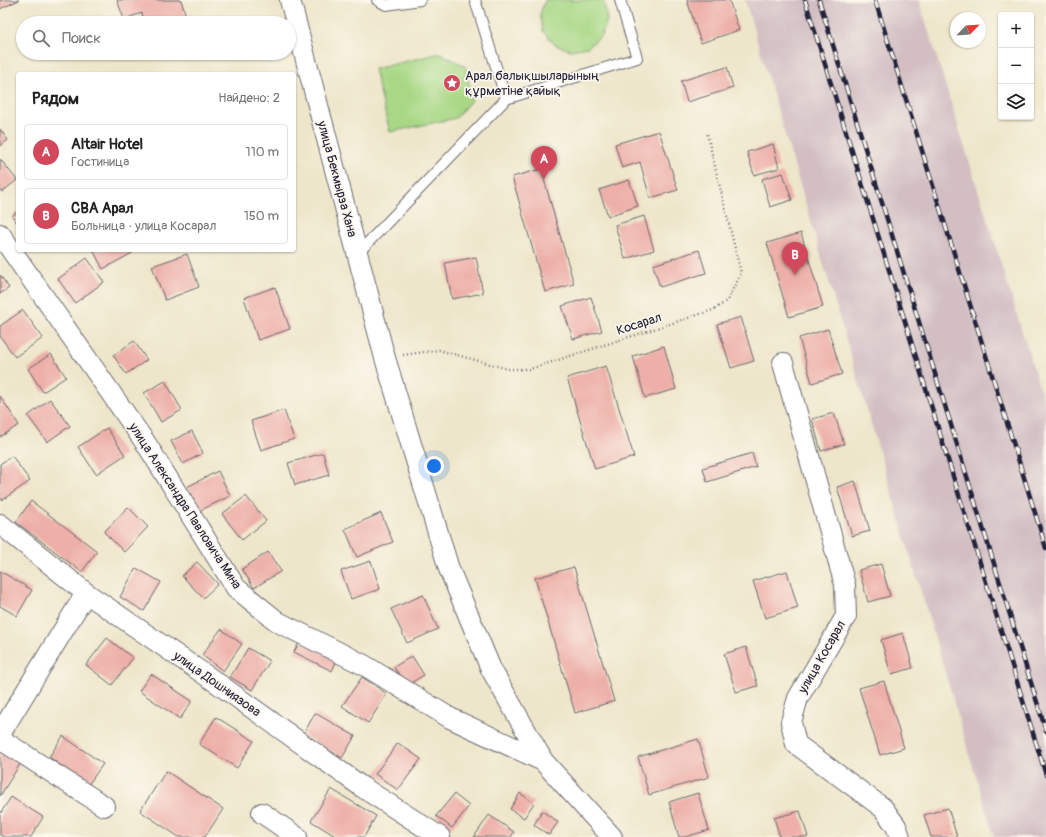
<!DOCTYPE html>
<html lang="ru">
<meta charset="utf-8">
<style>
:root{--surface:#fff;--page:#f6f6f6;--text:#222;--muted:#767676;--line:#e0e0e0;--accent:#d1495b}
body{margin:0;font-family:Pangolin,sans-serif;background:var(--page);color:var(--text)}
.controls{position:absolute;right:12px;top:12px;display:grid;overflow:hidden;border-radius:4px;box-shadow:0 1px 3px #0004}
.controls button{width:36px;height:36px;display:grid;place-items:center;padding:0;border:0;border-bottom:1px solid var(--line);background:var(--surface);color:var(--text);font:20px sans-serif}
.compass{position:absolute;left:950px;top:12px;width:36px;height:36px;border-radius:50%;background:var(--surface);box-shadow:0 1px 3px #0004;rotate:65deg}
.you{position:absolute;left:434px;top:466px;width:14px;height:14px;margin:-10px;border:3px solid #fff;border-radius:50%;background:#1a73e8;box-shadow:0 0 0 6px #1a73e833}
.badge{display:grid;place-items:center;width:26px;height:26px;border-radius:50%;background:var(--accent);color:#fff;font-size:13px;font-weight:700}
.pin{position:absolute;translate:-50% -33px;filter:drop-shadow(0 1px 2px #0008)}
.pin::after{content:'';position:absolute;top:21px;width:14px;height:12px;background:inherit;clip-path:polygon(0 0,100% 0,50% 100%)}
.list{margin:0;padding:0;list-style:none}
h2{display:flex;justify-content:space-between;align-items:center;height:52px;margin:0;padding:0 16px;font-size:17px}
h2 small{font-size:13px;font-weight:400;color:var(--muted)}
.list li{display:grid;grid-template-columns:26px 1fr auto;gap:12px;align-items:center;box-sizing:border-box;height:56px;margin:0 8px 8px;padding:0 8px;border:1px solid var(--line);border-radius:4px}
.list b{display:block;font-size:15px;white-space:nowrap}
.list p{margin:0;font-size:13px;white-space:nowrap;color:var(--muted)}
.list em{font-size:13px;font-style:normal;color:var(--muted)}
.icon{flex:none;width:22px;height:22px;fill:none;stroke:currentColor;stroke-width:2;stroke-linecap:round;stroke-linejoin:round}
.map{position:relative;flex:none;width:1046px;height:837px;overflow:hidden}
.search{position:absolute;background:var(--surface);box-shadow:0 1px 3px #0004;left:16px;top:16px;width:280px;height:44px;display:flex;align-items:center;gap:10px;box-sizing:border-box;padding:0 14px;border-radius:22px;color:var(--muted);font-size:15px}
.panel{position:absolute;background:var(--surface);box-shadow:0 1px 3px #0004;left:16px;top:72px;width:280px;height:180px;border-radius:4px}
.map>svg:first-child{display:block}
</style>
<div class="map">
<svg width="1046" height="837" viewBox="0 0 1046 837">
<rect width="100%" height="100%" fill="#fbf7ec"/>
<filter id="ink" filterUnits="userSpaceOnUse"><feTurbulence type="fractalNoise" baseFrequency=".025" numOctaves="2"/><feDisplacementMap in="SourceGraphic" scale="8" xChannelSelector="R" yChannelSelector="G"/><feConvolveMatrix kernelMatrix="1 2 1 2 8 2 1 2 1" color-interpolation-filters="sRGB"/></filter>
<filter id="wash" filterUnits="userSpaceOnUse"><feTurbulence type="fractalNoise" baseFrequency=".012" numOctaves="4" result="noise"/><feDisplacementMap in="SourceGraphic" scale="16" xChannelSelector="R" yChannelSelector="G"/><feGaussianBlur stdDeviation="0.9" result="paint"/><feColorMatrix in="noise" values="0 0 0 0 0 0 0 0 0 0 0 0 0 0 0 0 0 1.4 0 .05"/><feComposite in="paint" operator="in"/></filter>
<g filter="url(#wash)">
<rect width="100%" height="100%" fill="#eee6ca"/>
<path fill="#d2bec3" d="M 745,0 L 919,0 L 1046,408 L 1046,837 L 994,837 Z"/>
<path fill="#a8d885" stroke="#657d60" d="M 545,0 L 602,0 L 604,2 L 607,20 L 601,36 L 588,47 L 570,50 L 554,44 L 543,31 L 540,14 Z
M 440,53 L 465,66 L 472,99 L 456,118 L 390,132 L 374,69 Z"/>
<g id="blocks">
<path fill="#edafa8" d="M 0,0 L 19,0 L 0,9 Z
M 117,0 L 181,0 L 188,23 L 126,23 L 143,17 L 142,13 L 124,19 Z
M 687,0 L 729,0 L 739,30 L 701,43 Z
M 727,67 L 733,88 L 687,102 L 681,81 Z
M 0,129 L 8,140 L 0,146 Z
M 659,131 L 678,190 L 650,198 L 640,162 L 622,168 L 615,144 Z
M 773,144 L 779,168 L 754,175 L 747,152 Z
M 0,159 L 17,180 L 2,192 L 0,190 Z
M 541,169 L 574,284 L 545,292 L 512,177 Z
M 783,173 L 792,200 L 770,207 L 762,179 Z
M 629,180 L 638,206 L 608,216 L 599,190 Z
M 18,211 L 18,224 L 12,216 Z
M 644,216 L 654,250 L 625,259 L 615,225 Z
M 801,233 L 823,307 L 789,317 L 767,243 Z
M 93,250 L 133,250 L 134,252 L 103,269 Z
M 699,250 L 706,273 L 660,287 L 653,265 Z
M 187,254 L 199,287 L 165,300 L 152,266 Z
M 476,257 L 483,293 L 452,299 L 445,263 Z
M 87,258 L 104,282 L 75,303 L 58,279 Z
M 0,275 L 9,288 L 0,294 Z
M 275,287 L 290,329 L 258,340 L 244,298 Z
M 591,297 L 602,331 L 573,339 L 562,306 Z
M 23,310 L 43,338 L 15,357 L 0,336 L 0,326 Z
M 741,317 L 754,361 L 731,368 L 717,324 Z
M 828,329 L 842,374 L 812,383 L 799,338 Z
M 134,341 L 147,360 L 126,374 L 113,355 Z
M 664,346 L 676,389 L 645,398 L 633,356 Z
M 51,354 L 66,377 L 43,392 L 28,369 Z
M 606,366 L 634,457 L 595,469 L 567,378 Z
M 165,381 L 182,410 L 161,422 L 144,393 Z
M 0,396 L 19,425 L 0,437 Z
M 50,399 L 70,426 L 47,442 L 28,416 Z
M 284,410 L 294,439 L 261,450 L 251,421 Z
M 834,413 L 844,444 L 821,451 L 812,419 Z
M 107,428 L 125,455 L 96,474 L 78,447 Z
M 192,431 L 203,453 L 183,464 L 171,441 Z
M 323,453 L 329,475 L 295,485 L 288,463 Z
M 752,453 L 756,467 L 707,482 L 703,468 Z
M 12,456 L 30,481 L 2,500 L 0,497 L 0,464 Z
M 218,471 L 230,496 L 199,511 L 187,487 Z
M 855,481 L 870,531 L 852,536 L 837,487 Z
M 246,496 L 266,521 L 242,540 L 222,514 Z
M 31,501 L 97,551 L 82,572 L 16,522 Z
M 128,507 L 148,527 L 124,552 L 104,532 Z
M 381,513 L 393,542 L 357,557 L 345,529 Z
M 268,552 L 281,571 L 254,588 L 242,569 Z
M 371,561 L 380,589 L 351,599 L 341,571 Z
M 197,562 L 218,584 L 203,598 L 182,576 Z
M 881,564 L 890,596 L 868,602 L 859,570 Z
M 574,567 L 614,701 L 575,713 L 535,578 Z
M 136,568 L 161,582 L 144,611 L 120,597 Z
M 0,571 L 32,590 L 17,616 L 0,606 Z
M 787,571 L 798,608 L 765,618 L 753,581 Z
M 423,595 L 438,629 L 407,643 L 391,609 Z
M 221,629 L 242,644 L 223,671 L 202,655 Z
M 903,633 L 913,668 L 891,674 L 881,640 Z
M 107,638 L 133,658 L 112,685 L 86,665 Z
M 300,641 L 337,660 L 332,671 L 294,652 Z
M 746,647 L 758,686 L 736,692 L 724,654 Z
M 248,648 L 270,661 L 252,690 L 230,677 Z
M 412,656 L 424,675 L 406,686 L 394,667 Z
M 151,674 L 192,701 L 180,719 L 139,691 Z
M 362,677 L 387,694 L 368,723 L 342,706 Z
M 884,681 L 904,748 L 880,755 L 859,688 Z
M 315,713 L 355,736 L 342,758 L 303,735 Z
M 216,717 L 254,741 L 237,768 L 199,744 Z
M 63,736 L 103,764 L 88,785 L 49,757 Z
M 698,739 L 709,777 L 649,795 L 638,757 Z
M 398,743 L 421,759 L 398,790 L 375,774 Z
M 0,751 L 20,764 L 0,796 Z
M 166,771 L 223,809 L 205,837 L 179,837 L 140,811 Z
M 331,789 L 376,816 L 364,837 L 337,837 L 311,821 Z
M 520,793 L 534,803 L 524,818 L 510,809 Z
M 698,793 L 709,830 L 685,837 L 679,837 L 669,802 Z
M 454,794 L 469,806 L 452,828 L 436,816 Z
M 11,797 L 43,817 L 31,837 L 4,837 L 0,835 L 0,814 Z
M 948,808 L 957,837 L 931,837 L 924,815 Z
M 542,811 L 558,822 L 549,835 L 534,825 Z
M 800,811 L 808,837 L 780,837 L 774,818 Z
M 489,815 L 514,832 L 511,837 L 474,837 Z"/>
</g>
</g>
<g filter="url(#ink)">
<use href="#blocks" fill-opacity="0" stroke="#69676d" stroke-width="1"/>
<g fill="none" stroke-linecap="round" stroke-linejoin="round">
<g stroke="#69676d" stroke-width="12">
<path id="lane" d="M 377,0 L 386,5 L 420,0
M 475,0 L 506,99
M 357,254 L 506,99 L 637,58 L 620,0"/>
</g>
<g stroke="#69676d" stroke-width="22">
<path id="street" d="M 290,0 L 385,358 L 449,569 L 491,669 L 543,761 L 612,837
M 0,234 L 147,445 L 236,588 L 278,622 L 364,665 L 450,718 L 543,761
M 783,363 L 845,585 L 846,616 L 798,698 L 791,722 L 796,744 L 883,808 L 896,826 L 900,837
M 0,524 L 86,593 L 220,685 L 362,787 L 440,837
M 0,734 L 86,593
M 0,739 L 104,806
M 262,813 L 297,837"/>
</g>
<path stroke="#69676d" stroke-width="2.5" stroke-dasharray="1 3" stroke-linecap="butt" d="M 403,355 L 439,350 L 508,369 L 530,369 L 713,310 L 727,301 L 741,273 L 707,134"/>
<use href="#lane" stroke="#fff" stroke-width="10"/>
<use href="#street" stroke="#fff" stroke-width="20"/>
<g stroke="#22223b" stroke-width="4.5">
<path id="rail" d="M 805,0 L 1046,775
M 819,0 L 1046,731
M 875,0 L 1046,548"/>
</g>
<use href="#rail" stroke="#fbf7ec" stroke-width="3" stroke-dasharray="9" stroke-linecap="butt"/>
</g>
</g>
<defs>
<g id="sight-disc" transform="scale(0.9)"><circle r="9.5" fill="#d1495b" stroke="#fbf7ec"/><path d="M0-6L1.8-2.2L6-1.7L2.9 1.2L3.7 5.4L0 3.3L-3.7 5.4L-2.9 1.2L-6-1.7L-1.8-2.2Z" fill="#fff"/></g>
</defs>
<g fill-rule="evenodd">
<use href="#sight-disc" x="452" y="83"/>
</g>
<g text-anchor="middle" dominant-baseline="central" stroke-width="3.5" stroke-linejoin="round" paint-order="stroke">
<g font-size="13" fill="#22223b" stroke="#fbf7ec" text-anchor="start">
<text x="465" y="76">Арал балықшыларының<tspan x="465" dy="15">құрметіне қайық</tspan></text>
</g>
<g font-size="13" fill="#22223b" stroke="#fbf7ec">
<text transform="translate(337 179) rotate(75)">улица Бекмырза Хана</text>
<text transform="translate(639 324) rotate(-18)">Косарал</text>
<text transform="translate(185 506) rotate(57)">улица Александра Павловича Мина</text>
<text transform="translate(822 657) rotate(-60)">улица Косарал</text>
<text transform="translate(217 684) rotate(35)">улица Дошниязова</text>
</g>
</g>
</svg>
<div class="controls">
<button>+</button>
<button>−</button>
<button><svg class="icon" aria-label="layers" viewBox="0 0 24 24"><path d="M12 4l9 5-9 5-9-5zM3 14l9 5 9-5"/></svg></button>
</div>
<svg class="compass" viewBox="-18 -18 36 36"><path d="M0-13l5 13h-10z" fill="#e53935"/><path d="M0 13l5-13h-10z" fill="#767676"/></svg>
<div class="you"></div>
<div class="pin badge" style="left:544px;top:179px">A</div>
<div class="pin badge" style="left:795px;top:275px">B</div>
<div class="search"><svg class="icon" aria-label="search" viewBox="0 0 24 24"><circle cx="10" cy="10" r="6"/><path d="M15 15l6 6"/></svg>Поиск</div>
<section class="panel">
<h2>Рядом<small>Найдено: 2</small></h2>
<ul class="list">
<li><span class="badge">A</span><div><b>Altair Hotel</b><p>Гостиница</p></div><em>110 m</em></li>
<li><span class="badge">B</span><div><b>СВА Арал</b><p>Больница · улица Косарал</p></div><em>150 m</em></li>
</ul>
</section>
</div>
